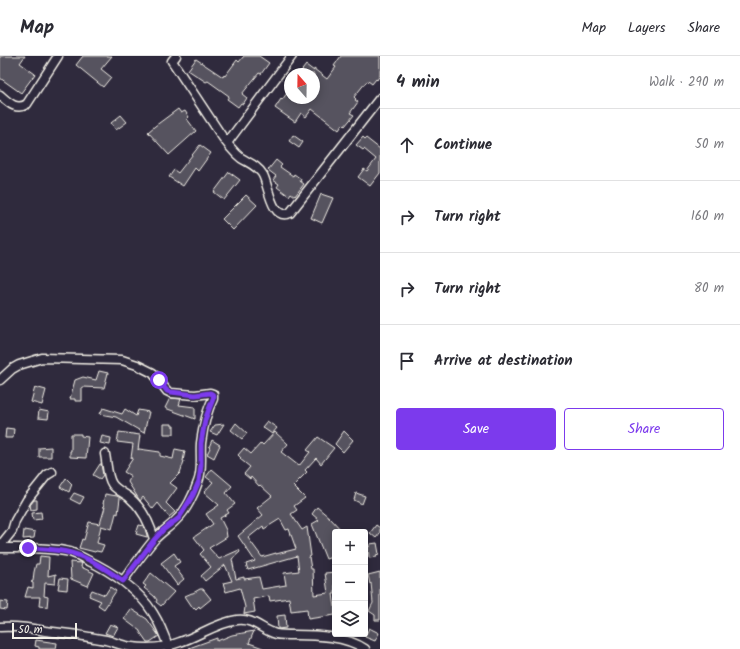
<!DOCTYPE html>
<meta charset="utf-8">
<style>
:root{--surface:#fff;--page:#f2f2f3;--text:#2b2b33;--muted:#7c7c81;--line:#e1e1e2;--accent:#7c3aed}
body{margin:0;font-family:Kalam,sans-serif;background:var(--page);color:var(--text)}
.controls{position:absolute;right:12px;bottom:12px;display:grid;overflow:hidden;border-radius:4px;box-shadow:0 2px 10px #0003}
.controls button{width:36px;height:36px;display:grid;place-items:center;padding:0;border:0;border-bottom:1px solid var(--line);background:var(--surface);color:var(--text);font:20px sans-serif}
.compass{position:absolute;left:284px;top:12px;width:36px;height:36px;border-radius:50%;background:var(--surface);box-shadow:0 2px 10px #0003;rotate:340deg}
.scale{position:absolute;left:12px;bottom:10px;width:65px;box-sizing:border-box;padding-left:4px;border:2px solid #f4f1e8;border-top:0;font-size:11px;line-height:14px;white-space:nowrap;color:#f4f1e8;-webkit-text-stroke:3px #2f2a3d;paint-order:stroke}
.stop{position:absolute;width:12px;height:12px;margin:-9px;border:3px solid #7c3aed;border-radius:50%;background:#fff}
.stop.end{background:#7c3aed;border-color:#fff;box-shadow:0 1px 4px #0008}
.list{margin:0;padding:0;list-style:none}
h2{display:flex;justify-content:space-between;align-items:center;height:52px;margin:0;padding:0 16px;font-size:17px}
h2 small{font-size:13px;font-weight:400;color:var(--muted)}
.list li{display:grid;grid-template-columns:26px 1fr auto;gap:12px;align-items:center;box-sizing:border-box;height:72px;padding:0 16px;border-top:1px solid var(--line)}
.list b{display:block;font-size:15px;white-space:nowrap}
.list em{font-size:13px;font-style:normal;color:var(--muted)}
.actions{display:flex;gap:8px;padding:12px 16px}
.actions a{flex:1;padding:9px 0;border:1px solid var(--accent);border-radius:4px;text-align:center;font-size:14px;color:var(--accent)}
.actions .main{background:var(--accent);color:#fff}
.icon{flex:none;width:22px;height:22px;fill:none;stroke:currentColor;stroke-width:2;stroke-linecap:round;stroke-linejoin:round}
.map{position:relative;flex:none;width:380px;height:593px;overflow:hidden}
header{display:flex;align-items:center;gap:24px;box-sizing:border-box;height:56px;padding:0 20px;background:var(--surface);border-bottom:1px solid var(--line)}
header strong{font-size:19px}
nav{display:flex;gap:22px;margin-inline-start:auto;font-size:14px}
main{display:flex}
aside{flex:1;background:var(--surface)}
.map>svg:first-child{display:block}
</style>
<header>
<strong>Map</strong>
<nav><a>Map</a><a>Layers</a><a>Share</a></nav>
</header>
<main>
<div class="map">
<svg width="380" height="593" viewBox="0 0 380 593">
<rect width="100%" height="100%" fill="#2f2a3d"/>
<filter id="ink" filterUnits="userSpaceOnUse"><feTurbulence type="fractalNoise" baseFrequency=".025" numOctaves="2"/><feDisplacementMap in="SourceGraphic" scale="8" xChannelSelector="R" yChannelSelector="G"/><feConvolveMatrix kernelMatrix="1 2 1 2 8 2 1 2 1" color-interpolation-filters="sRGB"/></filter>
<g filter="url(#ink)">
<path fill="#56525f" stroke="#f4f1e8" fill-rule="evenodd" d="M 0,0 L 25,0 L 20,7 L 35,18 L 21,37 L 0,22 Z
M 83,0 L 112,0 L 101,13 L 111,21 L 103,31 L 76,9 Z
M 244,0 L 259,0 L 269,7 L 261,18 L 259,17 L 242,38 L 247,42 L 243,48 L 241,47 L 238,51 L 227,43 L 229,40 L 208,25 L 206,26 L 188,14 L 196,3 L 223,21 L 224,19 L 225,20 L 237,4 L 239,6 Z
M 341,0 L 380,0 L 380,19 L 377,24 L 376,23 L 372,28 L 368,25 L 366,26 L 354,41 L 356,43 L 355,44 L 358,46 L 350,57 L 354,59 L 345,70 L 343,68 L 339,74 L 312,53 L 306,61 L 301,57 L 295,66 L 275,52 L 281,43 L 282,44 L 290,33 L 290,42 L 314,42 L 314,18 L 299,18 L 306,9 L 314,15 L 314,13 L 327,23 L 336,11 L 334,10 Z
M 178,53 L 181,57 L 185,55 L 189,61 L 187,63 L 196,75 L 169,99 L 148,76 L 155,70 Z
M 121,59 L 127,66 L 116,74 L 111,67 Z
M 293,79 L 303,86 L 299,92 L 289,85 Z
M 363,81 L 365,83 L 366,82 L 380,93 L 380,117 L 370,130 L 358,121 L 364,113 L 367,115 L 376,103 L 364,93 L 363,94 L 356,89 Z
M 200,89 L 211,97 L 198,115 L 195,112 L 183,130 L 169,121 L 174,114 L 178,117 Z
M 276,104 L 282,109 L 280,111 L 293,120 L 294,118 L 301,123 L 300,125 L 304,128 L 295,140 L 291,137 L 289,140 L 277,131 L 279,128 L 273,124 L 276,120 L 268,114 Z
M 229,116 L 240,124 L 224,144 L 214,136 Z
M 321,138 L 333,142 L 322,167 L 311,162 Z
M 246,139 L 257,149 L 233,174 L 222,163 Z
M 99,315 L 108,317 L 104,332 L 82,331 L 82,345 L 75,345 L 75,343 L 70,343 L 75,324 L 83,321 L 96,324 Z
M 35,331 L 46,334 L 42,349 L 31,346 Z
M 170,342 L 181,343 L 179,349 L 195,351 L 195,363 L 165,352 Z
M 103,352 L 122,358 L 125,353 L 136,360 L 138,354 L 149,356 L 144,377 L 116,361 L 100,358 Z
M 39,354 L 49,356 L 48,363 L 38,362 Z
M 267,365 L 277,372 L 272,378 L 262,371 Z
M 236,367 L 247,377 L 242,383 L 231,374 Z
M 164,368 L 172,368 L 172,370 L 174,370 L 174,378 L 164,378 Z
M 224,368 L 217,379 L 210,376 L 215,369 Z
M 6,372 L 14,373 L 13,382 L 5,382 Z
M 344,375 L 353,384 L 343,396 L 335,388 Z
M 119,376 L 140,379 L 138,394 L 139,393 L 160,396 L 160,400 L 173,403 L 175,393 L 185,395 L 183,405 L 184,405 L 180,417 L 170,427 L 177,432 L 166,447 L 175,456 L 169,461 L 158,447 L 153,453 L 143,441 L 140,445 L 128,426 L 131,420 L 124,416 L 133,402 L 131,402 L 133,388 L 117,386 Z
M 275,376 L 288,388 L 281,396 L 299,410 L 310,396 L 307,394 L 318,381 L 334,392 L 321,408 L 316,402 L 305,414 L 307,416 L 293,430 L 305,442 L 294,450 L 297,454 L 291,458 L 302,474 L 307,471 L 311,500 L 309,501 L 311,513 L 313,513 L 314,539 L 328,537 L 325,517 L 335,516 L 335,538 L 333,538 L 335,551 L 335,559 L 308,563 L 307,553 L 291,555 L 289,542 L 270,545 L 269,540 L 253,543 L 255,556 L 244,558 L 245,551 L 240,532 L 226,536 L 223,527 L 232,525 L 225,509 L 205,525 L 201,520 L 211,511 L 200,498 L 204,494 L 194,481 L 213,468 L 206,458 L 219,449 L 204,436 L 213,426 L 206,421 L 212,413 L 232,430 L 226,437 L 235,448 L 227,454 L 229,457 L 220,462 L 226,474 L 227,481 L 209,492 L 219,503 L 239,494 L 240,496 L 232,503 L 236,523 L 244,521 L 244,523 L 259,521 L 262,533 L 286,529 L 284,517 L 299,515 L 297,500 L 248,514 L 246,508 L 255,505 L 238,480 L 263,459 L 257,452 L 272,440 L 260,429 L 259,430 L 251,421 L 250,423 L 244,418 L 250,411 L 240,403 L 241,402 L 238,399 L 244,392 L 251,398 L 261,387 L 263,389 ZM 280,463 L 286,474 L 289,473 L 296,493 L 276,498 L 276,497 L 262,501 L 248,482 L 263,470 L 264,473 Z
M 71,378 L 81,378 L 81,380 L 88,381 L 86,402 L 70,401 L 70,395 L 71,395 Z
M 102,380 L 111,382 L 110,389 L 100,387 Z
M 212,384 L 220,389 L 214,402 L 207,398 L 210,392 L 209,391 Z
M 51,391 L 51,401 L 39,401 L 39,392 Z
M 100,408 L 101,408 L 103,419 L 100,423 L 93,419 Z
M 66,422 L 72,428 L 69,436 L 60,431 Z
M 74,437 L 84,441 L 80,448 L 70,443 Z
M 356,437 L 365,440 L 362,448 L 354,444 Z
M 105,438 L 117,440 L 120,442 L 118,458 L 116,457 L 112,473 L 101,470 L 97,487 L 104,489 L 101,496 L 96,495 L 95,496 L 79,492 L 82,483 L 84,484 L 89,466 L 100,468 L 105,451 L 103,451 L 104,448 L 103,448 Z
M 34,444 L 37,444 L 37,453 L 31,454 L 30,449 Z
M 317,451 L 330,462 L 343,476 L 335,476 L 335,500 L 326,503 L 312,468 L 319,464 L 312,458 Z
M 41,456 L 42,463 L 33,464 L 32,457 Z
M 139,469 L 144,470 L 147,479 L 147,481 L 136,478 Z
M 376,469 L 380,472 L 380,477 L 376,482 L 370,477 Z
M 24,474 L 35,476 L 34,482 L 23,483 Z
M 377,487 L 379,498 L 376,499 L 377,501 L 369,502 L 368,491 L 370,490 L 370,488 Z
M 174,497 L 180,506 L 174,510 L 184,523 L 177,529 L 161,507 Z
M 40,500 L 49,501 L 48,520 L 56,518 L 55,528 L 45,527 L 44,540 L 48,541 L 47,551 L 39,550 L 40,541 L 25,541 L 28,531 L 33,532 L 33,527 L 31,526 L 33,525 L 34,516 L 36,508 L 39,508 Z
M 70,506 L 81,507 L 82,507 L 81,511 L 94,517 L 88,530 L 71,523 Z
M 380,516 L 380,564 L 375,564 L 375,559 L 369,555 L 373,547 L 371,527 L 370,528 L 368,519 Z
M 151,517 L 174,536 L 161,550 L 156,546 L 157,544 L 154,540 L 144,532 L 146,530 L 143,528 Z
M 60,522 L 68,523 L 67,534 L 58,533 Z
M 110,531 L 116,535 L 104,553 L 98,549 L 101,545 L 89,540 L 92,534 L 105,539 Z
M 200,533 L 203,533 L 211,543 L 200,552 L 199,550 L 196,553 L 194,551 L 193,552 L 185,540 L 192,537 L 193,537 Z
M 0,545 L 8,546 L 7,554 L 0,553 Z
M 131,553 L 147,563 L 159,580 L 150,586 L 147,586 L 140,576 L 140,575 L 124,563 Z
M 285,559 L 286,572 L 278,573 L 277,560 Z
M 110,568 L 118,571 L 113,580 L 105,577 Z
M 369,572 L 379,577 L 375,585 L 365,581 Z
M 254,575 L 249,587 L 263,592 L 262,593 L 189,593 L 189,592 L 217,582 L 217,585 L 232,579 Z
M 36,584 L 57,587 L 56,593 L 39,593 L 39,591 L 35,590 Z"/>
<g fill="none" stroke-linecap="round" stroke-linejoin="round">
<g stroke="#f4f1e8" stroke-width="11">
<path id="street" d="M 176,0 L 172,5 L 219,76 C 225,85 232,95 241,102 C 249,107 258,110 263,119 C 269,130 271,165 290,157 L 380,42
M 0,39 C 8,46 16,55 27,48 L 58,0
M 227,87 L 292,0
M 0,324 L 12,313 L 19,309 L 42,302 L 122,304 L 137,309 L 153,317 L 167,335 L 171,337 L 195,339 L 210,337 L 213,338 L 213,343 C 206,356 203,372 201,387 C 200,400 203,414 198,426 C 194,438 186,455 177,463 C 170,471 161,476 154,484 C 143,497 133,511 123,525
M 105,398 C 107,408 107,421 112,428 C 116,434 124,437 129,441 C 142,452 150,468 154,483
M 0,490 L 12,475 L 15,465 L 27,444 L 47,419 L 52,416
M 0,492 C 21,492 50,491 70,496 C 76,498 82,501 87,504 C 111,515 139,534 153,557 C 160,568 165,581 169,593
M 0,571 C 15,570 30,572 45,575 C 66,577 86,580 106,584 C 114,586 123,590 132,591 C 148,593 165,592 180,586 C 199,580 216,567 237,564 C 253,562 262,574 276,578 C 282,579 288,579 294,579 C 317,579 346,580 365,593"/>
</g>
<use href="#street" stroke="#2f2a3d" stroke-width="8"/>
</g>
</g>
<g fill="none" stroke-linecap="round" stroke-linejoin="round" filter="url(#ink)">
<path stroke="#7c3aed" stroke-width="5" d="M 28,492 C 42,493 57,493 71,497 C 90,502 107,514 123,525 L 154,484 L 163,474 L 179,462 L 193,439 L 199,425 L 201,409 L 201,387 L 205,364 L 214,340 L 212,338 L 210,337 L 195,339 L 171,336 L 167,335 L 159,324"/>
</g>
</svg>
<div class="controls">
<button>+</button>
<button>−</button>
<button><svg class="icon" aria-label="layers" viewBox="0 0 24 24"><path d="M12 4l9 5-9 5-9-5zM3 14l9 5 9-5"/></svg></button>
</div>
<svg class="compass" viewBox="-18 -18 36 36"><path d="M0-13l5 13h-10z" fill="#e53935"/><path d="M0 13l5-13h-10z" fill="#7c7c81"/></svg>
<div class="scale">50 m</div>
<div class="stop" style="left:159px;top:324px"></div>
<div class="stop end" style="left:28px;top:492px"></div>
</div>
<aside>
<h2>4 min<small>Walk · 290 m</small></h2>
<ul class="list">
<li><svg class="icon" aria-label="ahead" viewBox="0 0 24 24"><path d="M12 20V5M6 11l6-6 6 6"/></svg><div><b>Continue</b></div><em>50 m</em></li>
<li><svg class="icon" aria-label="right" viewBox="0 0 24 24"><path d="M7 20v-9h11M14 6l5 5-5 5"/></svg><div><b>Turn right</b></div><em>160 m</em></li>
<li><svg class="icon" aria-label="right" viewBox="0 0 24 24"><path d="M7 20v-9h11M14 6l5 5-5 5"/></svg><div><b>Turn right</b></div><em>80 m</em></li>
<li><svg class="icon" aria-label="arrive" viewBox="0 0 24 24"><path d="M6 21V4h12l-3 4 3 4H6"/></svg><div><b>Arrive at destination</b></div></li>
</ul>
<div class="actions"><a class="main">Save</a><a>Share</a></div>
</aside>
</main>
